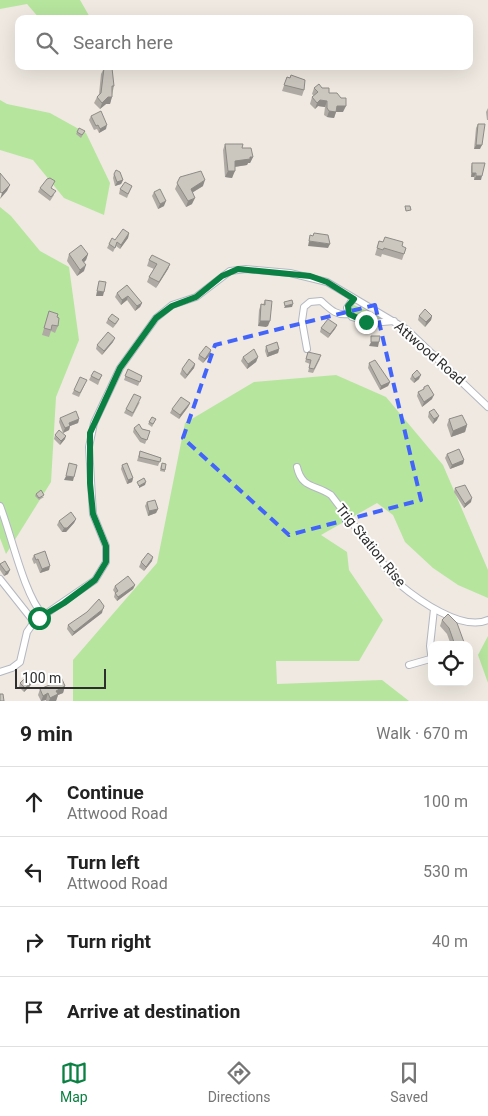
<!DOCTYPE html>
<meta charset="utf-8">
<style>
:root{--surface:#fff;--page:#f6f6f6;--text:#222;--muted:#767676;--line:#e0e0e0;--accent:#0b8043}
body{margin:0;font-family:Roboto,sans-serif;background:var(--page);color:var(--text)}
.controls{position:absolute;right:15px;bottom:15px;display:grid;overflow:hidden;border-radius:10px;box-shadow:0 5px 20px #0002}
.controls button{width:45px;height:45px;display:grid;place-items:center;padding:0;border:0;border-bottom:1px solid var(--line);background:var(--surface);color:var(--text);font:25px sans-serif}
.scale{position:absolute;left:15px;bottom:12px;width:91px;box-sizing:border-box;padding-left:5px;border:2px solid #2e2e2e;border-top:0;font-size:14px;line-height:18px;white-space:nowrap;color:#2e2e2e;-webkit-text-stroke:4px #fff;paint-order:stroke}
.stop{position:absolute;width:15px;height:15px;margin:-11px;border:4px solid #0b8043;border-radius:50%;background:#fff}
.stop.end{background:#0b8043;border-color:#fff;box-shadow:0 1px 5px #0008}
.list{margin:0;padding:0;list-style:none}
h2{display:flex;justify-content:space-between;align-items:center;height:65px;margin:0;padding:0 20px;font-size:21px}
h2 small{font-size:16px;font-weight:400;color:var(--muted)}
.list li{display:grid;grid-template-columns:32px 1fr auto;gap:15px;align-items:center;box-sizing:border-box;height:70px;padding:0 20px;border-top:1px solid var(--line)}
.list b{display:block;font-size:19px;white-space:nowrap}
.list p{margin:0;font-size:16px;white-space:nowrap;color:var(--muted)}
.list em{font-size:16px;font-style:normal;color:var(--muted)}
.icon{flex:none;width:28px;height:28px;fill:none;stroke:currentColor;stroke-width:2;stroke-linecap:round;stroke-linejoin:round}
.map{position:relative;flex:none;width:488px;height:701px;overflow:hidden}
.search{position:absolute;background:var(--surface);box-shadow:0 5px 20px #0002;left:15px;right:15px;top:15px;height:55px;display:flex;align-items:center;gap:12px;box-sizing:border-box;padding:0 18px;border-radius:10px;color:var(--muted);font-size:19px}
.sheet{height:345px;background:var(--surface)}
nav{display:flex;justify-content:space-around;align-items:center;box-sizing:border-box;height:70px;border-top:1px solid var(--line);background:var(--surface);font-size:14px;color:var(--muted)}
nav a{display:grid;justify-items:center;gap:2px}
nav .on{color:var(--accent)}
.map>svg:first-child{display:block}
</style>
<div class="map">
<svg width="488" height="701" viewBox="0 0 488 701">
<rect width="100%" height="100%" fill="#efe9e1"/>
<path fill="#b6e59e" d="M 0,0 L 80,0 L 91,19 L 40,19 L 27,4 L 0,9 Z
M 0,100 L 7,104 L 50,113 L 86,133 L 110,183 L 104,215 L 64,198 L 33,160 L 0,150 Z
M 0,207 L 11,216 L 40,251 L 69,267 L 79,340 L 56,397 L 51,482 L 6,554 L 0,538 Z
M 354,305 L 359,307 L 384,319 C 373,324 362,318 352,313 L 351,309 Z
M 336,375 L 386,397 L 443,465 L 488,570 L 488,598 L 458,585 L 433,568 L 405,542 L 393,515 L 377,503 L 321,535 L 347,552 L 349,570 L 383,620 L 359,661 L 276,661 L 277,684 L 382,680 L 409,701 L 73,701 L 73,660 L 157,563 L 185,423 L 254,382 Z
M 488,636 L 488,683 L 478,655 Z"/>
<g fill="none" stroke-linecap="round" stroke-linejoin="round">
<g stroke="#b4b7c1" stroke-width="8">
<path id="minor" d="M 353,299 L 347,308 L 352,317 L 371,323 L 394,321
M 307,349 L 302,321 L 304,307 L 310,302 L 321,301 C 330,309 336,316 349,314
M 297,467 C 302,489 315,484 331,495 L 398,583 C 417,599 462,632 488,620
M 0,506 C 11,533 24,595 43,615
M 0,579 L 34,622
M 432,662 L 430,646 L 434,609
M 409,665 L 430,659
M 0,672 L 12,668 L 20,662 L 27,632 L 34,622 L 95,580 L 106,562 L 106,546 L 93,514 L 89,447 L 94,423 L 120,368 L 156,318 L 172,305 L 196,297 L 230,271 L 246,269 L 290,273 L 327,282 L 406,329 L 488,407"/>
</g>
<use href="#minor" stroke="#fff" stroke-width="6"/>
</g>
<path fill="#afaba4" d="M 104,68 L 114,86 L 110,104 L 106,104 L 100,109 L 94,103 L 97,97 L 99,94 L 101,74 Z
M 287,77 L 290,78 L 304,90 L 302,96 L 282,91 Z
M 314,88 L 322,88 L 329,93 L 343,112 L 336,112 L 334,118 L 327,117 L 324,115 L 325,107 L 318,106 L 315,109 L 310,104 L 312,97 L 314,96 L 312,94 Z
M 488,108 L 488,120 L 487,120 L 486,112 Z
M 91,116 L 106,129 L 99,133 L 97,129 L 94,130 L 89,120 Z
M 478,124 L 480,149 L 474,149 L 476,128 Z
M 85,131 L 81,138 L 76,134 L 77,132 Z
M 225,144 L 242,148 L 253,157 L 250,163 L 248,163 L 247,165 L 235,167 L 232,178 L 225,177 L 223,150 Z
M 472,163 L 481,180 L 474,180 L 474,177 L 471,177 L 471,167 Z
M 114,174 L 123,180 L 121,184 L 115,186 L 113,178 Z
M 180,177 L 203,186 L 192,193 L 192,204 L 186,207 L 175,189 Z
M 132,186 L 127,198 L 119,194 L 120,189 Z
M 40,188 L 52,188 L 54,195 L 50,201 L 38,192 Z
M 154,192 L 164,206 L 158,209 L 152,196 Z
M 129,233 L 128,238 L 120,249 L 116,246 L 113,252 L 107,248 L 109,244 Z
M 379,241 L 406,248 L 402,260 L 382,254 L 381,257 L 375,255 Z
M 69,254 L 88,254 L 86,260 L 84,262 L 84,271 L 77,276 L 67,261 Z
M 149,260 L 170,264 L 168,269 L 156,288 L 147,282 L 149,277 L 154,269 L 147,266 Z
M 127,285 L 142,303 L 140,307 L 135,311 L 127,300 L 121,305 L 115,297 L 117,293 Z
M 265,300 L 268,326 L 258,326 L 259,310 L 261,304 L 263,305 Z
M 49,311 L 57,317 L 58,326 L 55,333 L 51,331 L 49,337 L 42,335 Z
M 419,316 L 432,316 L 431,320 L 425,327 L 418,320 Z
M 108,319 L 119,319 L 117,323 L 113,328 L 106,323 Z
M 337,325 L 335,329 L 328,338 L 320,332 L 321,328 Z
M 113,342 L 102,355 L 96,349 L 97,345 Z
M 266,346 L 279,349 L 278,353 L 267,357 L 265,351 Z
M 308,352 L 320,359 L 313,373 L 308,372 L 310,364 L 305,362 Z
M 199,355 L 210,355 L 203,363 L 198,359 Z
M 243,357 L 258,357 L 256,362 L 247,369 L 241,361 Z
M 369,363 L 390,382 L 388,386 L 380,390 L 368,368 Z
M 195,364 L 194,368 L 185,379 L 180,374 L 182,369 Z
M 128,369 L 142,376 L 138,386 L 124,380 Z
M 102,375 L 98,385 L 89,380 L 91,376 Z
M 412,375 L 419,379 L 414,383 L 410,379 Z
M 85,384 L 79,397 L 72,394 L 74,390 Z
M 424,387 L 432,399 L 422,407 L 417,396 L 418,392 L 423,390 Z
M 140,402 L 132,417 L 124,413 L 126,409 Z
M 190,403 L 188,407 L 179,419 L 170,413 L 172,409 Z
M 429,412 L 437,420 L 433,424 L 428,417 Z
M 152,417 L 156,419 L 152,427 L 148,424 Z
M 60,418 L 79,419 L 78,423 L 70,426 L 69,430 L 63,433 L 59,422 Z
M 449,419 L 467,425 L 465,432 L 451,437 L 447,425 Z
M 134,428 L 142,429 L 150,431 L 145,444 L 140,442 L 133,432 Z
M 55,435 L 65,439 L 60,445 L 54,439 Z
M 140,451 L 161,458 L 158,466 L 137,461 Z
M 447,454 L 464,460 L 463,464 L 450,469 L 445,458 Z
M 122,465 L 133,478 L 132,482 L 127,484 L 121,469 Z
M 161,465 L 165,470 L 165,472 L 160,471 Z
M 455,488 L 471,502 L 464,508 L 454,492 Z
M 36,494 L 44,497 L 39,500 L 35,496 Z
M 147,502 L 158,509 L 156,513 L 148,516 L 145,506 Z
M 76,519 L 74,523 L 66,532 L 62,532 L 57,525 L 59,521 Z
M 34,555 L 49,570 L 40,573 L 36,563 L 34,564 L 32,559 Z
M 152,561 L 144,571 L 139,567 L 141,562 Z
M 0,564 L 8,574 L 4,576 L 0,570 Z
M 135,585 L 133,589 L 117,601 L 114,597 L 115,593 L 113,590 L 115,586 Z
M 102,613 L 72,636 L 67,629 L 68,625 Z
M 442,620 L 465,645 L 451,645 L 447,634 L 440,626 Z
M 53,681 L 65,686 L 63,693 L 58,695 L 56,701 L 46,701 L 46,700 L 41,701 L 38,695 L 40,689 L 52,684 Z
M 32,682 L 30,686 L 24,692 L 19,687 L 20,683 Z"/>
<path fill="#8e8b86" d="M 108,97 L 112,97 L 110,104 L 106,104 L 100,109 L 102,103 Z
M 320,100 L 327,101 L 325,107 L 318,106 L 315,109 L 317,103 Z
M 337,106 L 346,106 L 343,112 L 336,112 L 334,118 L 327,117 L 329,111 Z
M 107,125 L 106,129 L 99,133 L 100,129 Z
M 476,145 L 482,145 L 480,149 L 474,149 Z
M 250,157 L 253,157 L 250,163 L 248,163 L 247,165 L 233,167 L 235,161 Z
M 228,171 L 235,171 L 232,178 L 225,177 Z
M 472,173 L 476,173 L 474,177 L 471,177 Z
M 476,176 L 482,176 L 481,180 L 474,180 Z
M 123,180 L 121,184 L 115,186 L 117,182 Z
M 205,180 L 203,186 L 188,195 L 191,189 Z
M 10,185 L 7,191 L 0,199 L 2,193 Z
M 195,198 L 192,204 L 186,207 L 188,201 Z
M 166,201 L 164,206 L 158,209 L 160,204 Z
M 129,233 L 128,238 L 120,249 L 121,245 Z
M 309,241 L 330,244 L 328,248 L 308,246 Z
M 88,254 L 86,260 L 80,266 L 82,260 Z
M 170,264 L 168,269 L 156,288 L 159,282 Z
M 86,265 L 84,271 L 77,276 L 80,270 Z
M 97,291 L 104,292 L 103,296 L 96,296 Z
M 128,296 L 127,300 L 121,305 L 122,300 Z
M 142,303 L 140,307 L 135,311 L 137,306 Z
M 293,304 L 292,307 L 284,308 L 285,306 Z
M 432,316 L 431,320 L 425,327 L 426,322 Z
M 260,321 L 270,321 L 268,326 L 266,327 L 258,326 Z
M 337,325 L 335,329 L 328,338 L 330,334 Z
M 115,338 L 113,342 L 102,355 L 104,351 Z
M 371,342 L 379,342 L 378,347 L 369,346 Z
M 279,349 L 278,353 L 267,357 L 268,353 Z
M 211,350 L 210,355 L 203,363 L 205,359 Z
M 258,357 L 256,362 L 247,369 L 248,364 Z
M 195,364 L 194,368 L 185,379 L 187,375 Z
M 421,375 L 419,379 L 414,383 L 415,379 Z
M 390,382 L 388,386 L 380,390 L 381,386 Z
M 434,395 L 432,399 L 422,407 L 424,402 Z
M 190,403 L 188,407 L 179,419 L 180,415 Z
M 439,416 L 437,420 L 433,424 L 434,419 Z
M 79,419 L 78,423 L 70,426 L 69,430 L 63,433 L 65,428 L 69,423 Z
M 467,425 L 465,432 L 451,437 L 453,431 Z
M 66,436 L 65,439 L 60,445 L 61,441 Z
M 464,460 L 463,464 L 450,469 L 452,465 Z
M 66,476 L 74,477 L 73,481 L 64,480 Z
M 133,478 L 132,482 L 127,484 L 128,480 Z
M 146,482 L 145,485 L 139,488 L 139,486 Z
M 472,498 L 471,502 L 464,508 L 465,504 Z
M 158,509 L 156,513 L 148,516 L 149,511 Z
M 76,519 L 74,523 L 66,532 L 62,532 L 64,528 Z
M 153,557 L 152,561 L 144,571 L 146,567 Z
M 50,566 L 49,570 L 40,573 L 42,569 Z
M 10,570 L 8,574 L 4,576 L 6,572 Z
M 135,585 L 133,589 L 117,601 L 118,597 Z
M 103,609 L 102,613 L 72,636 L 74,632 Z
M 32,682 L 30,686 L 24,692 L 25,688 Z
M 65,686 L 63,693 L 58,695 L 56,701 L 49,701 L 50,698 L 56,691 Z
M 48,693 L 46,700 L 41,701 L 43,696 Z"/>
<path fill="#cbc7bf" stroke="#8e8b86" d="M 104,68 L 112,68 L 114,86 L 112,86 L 112,97 L 108,97 L 102,103 L 97,97 L 101,93 Z
M 291,75 L 305,80 L 304,90 L 284,85 L 287,77 L 290,78 Z
M 319,84 L 322,88 L 329,88 L 329,93 L 337,93 L 341,98 L 346,98 L 346,106 L 337,106 L 336,112 L 329,111 L 327,108 L 327,101 L 320,100 L 317,103 L 312,97 L 318,92 L 314,88 Z
M 101,111 L 107,125 L 100,129 L 98,125 L 96,126 L 91,116 Z
M 478,124 L 485,124 L 482,145 L 476,145 Z
M 79,128 L 85,131 L 82,135 L 77,132 Z
M 225,144 L 243,144 L 242,148 L 251,148 L 253,157 L 250,157 L 250,159 L 235,161 L 235,171 L 228,171 Z
M 472,163 L 485,163 L 482,176 L 476,176 L 476,173 L 472,173 Z
M 116,170 L 120,172 L 123,180 L 117,182 L 114,174 Z
M 201,171 L 205,180 L 191,189 L 195,198 L 188,201 L 177,183 L 180,177 Z
M 0,173 L 10,185 L 2,193 L 0,192 Z
M 50,178 L 55,181 L 51,188 L 56,191 L 51,197 L 40,188 L 47,179 Z
M 125,182 L 132,186 L 128,194 L 120,189 Z
M 160,189 L 166,201 L 160,204 L 154,192 Z
M 405,206 L 410,206 L 411,210 L 406,211 Z
M 123,229 L 129,233 L 121,245 L 117,242 L 115,248 L 109,244 L 112,238 L 115,240 Z
M 314,233 L 328,235 L 330,244 L 309,241 L 310,235 L 313,236 Z
M 385,237 L 403,242 L 402,246 L 406,248 L 404,254 L 384,248 L 383,250 L 377,248 L 379,241 L 383,242 Z
M 81,245 L 88,254 L 82,260 L 86,265 L 80,270 L 69,254 Z
M 152,255 L 170,264 L 159,282 L 149,277 L 157,264 L 149,260 Z
M 99,281 L 106,282 L 104,292 L 97,291 Z
M 127,285 L 142,303 L 137,306 L 128,296 L 122,300 L 117,293 Z
M 265,300 L 272,301 L 270,321 L 260,321 L 261,304 L 265,305 Z
M 292,300 L 293,304 L 285,306 L 284,302 Z
M 425,309 L 432,316 L 426,322 L 419,316 Z
M 49,311 L 58,314 L 57,317 L 59,318 L 58,326 L 52,325 L 51,330 L 44,328 Z
M 112,314 L 119,319 L 115,324 L 108,319 Z
M 328,319 L 337,325 L 330,334 L 321,328 Z
M 108,332 L 115,338 L 104,351 L 97,345 Z
M 371,336 L 380,336 L 379,342 L 371,342 Z
M 277,342 L 279,349 L 268,353 L 266,346 Z
M 206,346 L 211,350 L 205,359 L 199,355 Z
M 254,349 L 258,357 L 248,364 L 243,357 Z
M 308,352 L 321,355 L 314,369 L 309,368 L 311,360 L 306,359 Z
M 189,359 L 195,364 L 187,375 L 182,369 Z
M 375,360 L 390,382 L 381,386 L 369,363 Z
M 128,369 L 142,376 L 140,382 L 125,376 Z
M 417,370 L 421,375 L 415,379 L 412,375 Z
M 94,371 L 102,375 L 99,380 L 91,376 Z
M 80,377 L 87,380 L 80,393 L 74,390 Z
M 428,385 L 434,395 L 424,402 L 418,392 L 424,389 L 424,387 Z
M 134,394 L 141,397 L 133,413 L 126,409 Z
M 181,397 L 190,403 L 180,415 L 172,409 Z
M 434,409 L 439,416 L 434,419 L 429,412 Z
M 76,411 L 79,419 L 69,423 L 70,426 L 65,428 L 60,418 Z
M 462,415 L 467,425 L 453,431 L 449,419 Z
M 152,417 L 156,419 L 153,424 L 149,422 Z
M 139,424 L 142,429 L 150,431 L 147,440 L 141,438 L 134,428 Z
M 59,430 L 66,436 L 61,441 L 55,435 Z
M 459,449 L 464,460 L 452,465 L 447,454 Z
M 140,451 L 161,458 L 160,462 L 139,457 Z
M 69,463 L 77,465 L 74,477 L 66,476 Z
M 127,463 L 133,478 L 128,480 L 122,465 Z
M 162,463 L 166,464 L 165,470 L 161,469 Z
M 144,478 L 146,482 L 139,486 L 137,482 Z
M 465,485 L 472,498 L 465,504 L 455,488 Z
M 41,490 L 44,495 L 39,498 L 36,494 Z
M 155,500 L 158,509 L 149,511 L 147,502 Z
M 71,512 L 76,519 L 67,528 L 64,528 L 59,521 Z
M 45,551 L 50,566 L 42,569 L 38,559 L 36,560 L 34,555 Z
M 148,553 L 153,557 L 146,567 L 141,562 Z
M 5,561 L 10,570 L 6,572 L 0,564 Z
M 128,576 L 135,585 L 118,597 L 115,593 L 118,591 L 115,586 Z
M 99,599 L 104,606 L 103,609 L 74,632 L 68,625 L 87,612 Z
M 448,614 L 457,623 L 465,645 L 455,645 L 449,628 L 442,620 Z
M 26,677 L 32,682 L 25,688 L 20,683 Z
M 61,677 L 65,686 L 56,691 L 58,694 L 50,698 L 48,693 L 43,696 L 40,689 L 54,683 L 53,681 Z
M 0,694 L 3,694 L 4,701 L 0,701 Z"/>
<g fill="none" stroke-linecap="round" stroke-linejoin="round">
<path stroke="#0b8043" stroke-width="6" d="M 39,618 L 64,603 L 95,580 L 106,562 L 106,546 L 93,514 L 90,483 L 90,433 L 120,368 L 156,318 L 172,306 L 196,297 L 222,276 L 238,269 L 310,276 L 327,282 L 354,299 L 348,306 L 349,314 L 366,322"/>
</g>
<path fill="none" stroke="#4264fb" stroke-width="4" stroke-dasharray="10 6" stroke-linejoin="round" d="M 375,305 L 421,500 L 289,535 L 183,438 L 215,345 Z"/>
<g text-anchor="middle" dominant-baseline="central" stroke-width="4" stroke-linejoin="round" paint-order="stroke">
<g font-size="14" fill="#2e2e2e" stroke="#fff">
<text transform="translate(430 353) rotate(41)">Attwood Road</text>
<text transform="translate(371 545) rotate(51)">Trig Station Rise</text>
</g>
</g>
</svg>
<div class="controls">
<button><svg class="icon" aria-label="locate" viewBox="0 0 24 24"><circle cx="12" cy="12" r="6"/><path d="M12 2v4M12 18v4M2 12h4M18 12h4"/></svg></button>
</div>
<div class="scale">100 m</div>
<div class="stop" style="left:39px;top:618px"></div>
<div class="stop end" style="left:366px;top:322px"></div>
<div class="search"><svg class="icon" aria-label="search" viewBox="0 0 24 24"><circle cx="10" cy="10" r="6"/><path d="M15 15l6 6"/></svg>Search here</div>
</div>
<section class="sheet">
<h2>9 min<small>Walk · 670 m</small></h2>
<ul class="list">
<li><svg class="icon" aria-label="ahead" viewBox="0 0 24 24"><path d="M12 20V5M6 11l6-6 6 6"/></svg><div><b>Continue</b><p>Attwood Road</p></div><em>100 m</em></li>
<li><svg class="icon" aria-label="left" viewBox="0 0 24 24"><path d="M17 20v-9H6M10 6l-5 5 5 5"/></svg><div><b>Turn left</b><p>Attwood Road</p></div><em>530 m</em></li>
<li><svg class="icon" aria-label="right" viewBox="0 0 24 24"><path d="M7 20v-9h11M14 6l5 5-5 5"/></svg><div><b>Turn right</b></div><em>40 m</em></li>
<li><svg class="icon" aria-label="arrive" viewBox="0 0 24 24"><path d="M6 21V4h12l-3 4 3 4H6"/></svg><div><b>Arrive at destination</b></div></li>
</ul>
</section>
<nav>
<a class="on"><svg class="icon" aria-label="map" viewBox="0 0 24 24"><path d="M3 6l6-2 6 2 6-2v14l-6 2-6-2-6 2zM9 4v14M15 6v14"/></svg>Map</a>
<a><svg class="icon" aria-label="directions" viewBox="0 0 24 24"><path d="M12 3l9 9-9 9-9-9zM9 14v-3h6M13 9l2 2-2 2"/></svg>Directions</a>
<a><svg class="icon" aria-label="saved" viewBox="0 0 24 24"><path d="M7 4h10v16l-5-4-5 4z"/></svg>Saved</a>
</nav>
